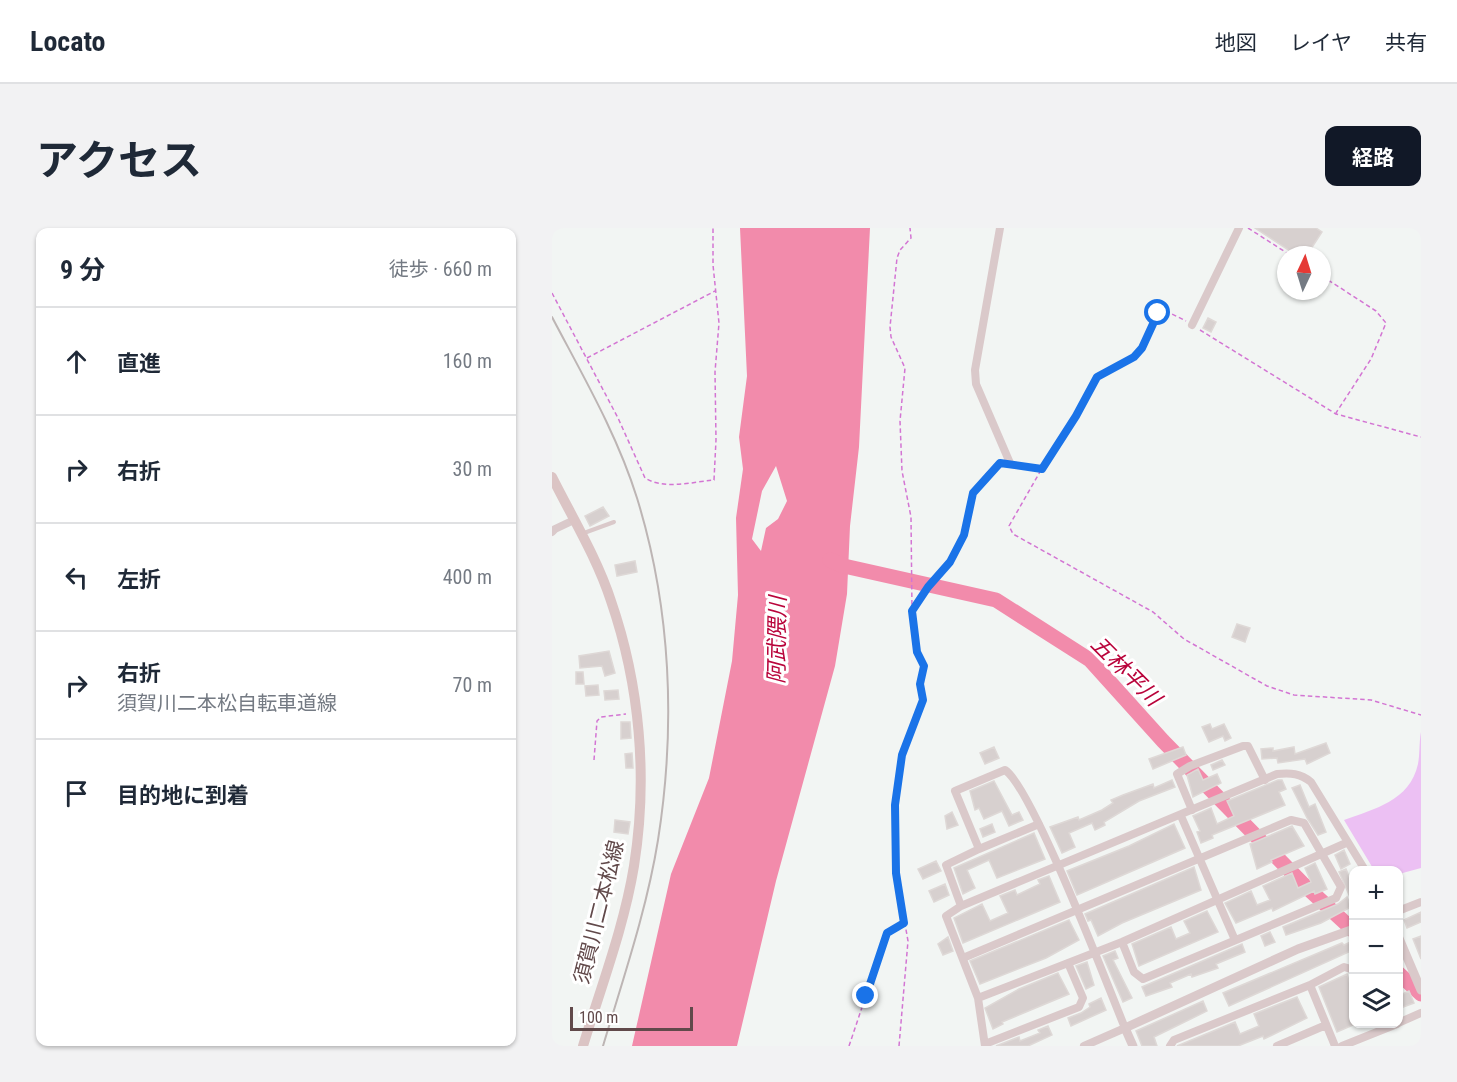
<!DOCTYPE html>
<html lang="ja">
<meta charset="utf-8">
<style>
:root{--surface:#fff;--page:#f2f2f3;--text:#1f2937;--muted:#747a83;--line:#e0e1e3;--accent:#111827}
body{margin:0;font-family:"Roboto Condensed","Noto Sans JP",sans-serif;background:var(--page);color:var(--text)}
.controls{position:absolute;right:18px;bottom:18px;display:grid;overflow:hidden;border-radius:12px;box-shadow:0 2px 4px #0004}
.controls button{width:54px;height:54px;display:grid;place-items:center;padding:0;border:0;border-bottom:2px solid var(--line);background:var(--surface);color:var(--text);font:30px sans-serif}
.compass{position:absolute;left:725px;top:18px;width:54px;height:54px;border-radius:50%;background:var(--surface);box-shadow:0 2px 4px #0004;rotate:4deg}
.scale{position:absolute;left:18px;bottom:15px;width:123px;box-sizing:border-box;padding-left:6px;border:3px solid #61494a;border-top:0;font-size:16px;line-height:21px;white-space:nowrap;color:#61494a;-webkit-text-stroke:4px #fff;paint-order:stroke}
.stop{position:absolute;width:18px;height:18px;margin:-14px;border:4px solid #1a73e8;border-radius:50%;background:#fff}
.stop.end{background:#1a73e8;border-color:#fff;box-shadow:0 2px 6px #0008}
.list{margin:0;padding:0;list-style:none}
h2{display:flex;justify-content:space-between;align-items:center;height:78px;margin:0;padding:0 24px;font-size:26px}
h2 small{font-size:20px;font-weight:400;color:var(--muted)}
.list li{display:grid;grid-template-columns:39px 1fr auto;gap:18px;align-items:center;box-sizing:border-box;height:108px;padding:0 24px;border-top:2px solid var(--line)}
.list b{display:block;font-size:22px;white-space:nowrap}
.list p{margin:0;font-size:20px;white-space:nowrap;color:var(--muted)}
.list em{font-size:20px;font-style:normal;color:var(--muted)}
.icon{flex:none;width:33px;height:33px;fill:none;stroke:currentColor;stroke-width:2;stroke-linecap:round;stroke-linejoin:round}
.map{position:relative;flex:none;width:869px;height:818px;overflow:hidden;border-radius:12px}
header{display:flex;align-items:center;gap:36px;box-sizing:border-box;height:84px;padding:0 30px;background:var(--surface);border-bottom:2px solid var(--line)}
header strong{font-size:28px}
nav{display:flex;gap:33px;margin-inline-start:auto;font-size:21px}
.intro{display:flex;align-items:center;justify-content:space-between;box-sizing:border-box;height:144px;padding:0 36px}
h1{margin:0;font-size:42px}
.button{padding:15px 27px;border-radius:12px;background:var(--accent);color:#fff;font-size:21px;font-weight:700}
main{display:flex;gap:36px;padding:0 36px}
aside{flex:1;background:var(--surface);border-radius:12px;box-shadow:0 2px 4px #0004}
.map>svg:first-child{display:block}
</style>
<header>
<strong>Locato</strong>
<nav><a>地図</a><a>レイヤ</a><a>共有</a></nav>
</header>
<div class="intro"><h1>アクセス</h1><a class="button">経路</a></div>
<main>
<aside>
<h2>9 分<small>徒歩 · 660 m</small></h2>
<ul class="list">
<li><svg class="icon" aria-label="ahead" viewBox="0 0 24 24"><path d="M12 20V5M6 11l6-6 6 6"/></svg><div><b>直進</b></div><em>160 m</em></li>
<li><svg class="icon" aria-label="right" viewBox="0 0 24 24"><path d="M7 20v-9h11M14 6l5 5-5 5"/></svg><div><b>右折</b></div><em>30 m</em></li>
<li><svg class="icon" aria-label="left" viewBox="0 0 24 24"><path d="M17 20v-9H6M10 6l-5 5 5 5"/></svg><div><b>左折</b></div><em>400 m</em></li>
<li><svg class="icon" aria-label="right" viewBox="0 0 24 24"><path d="M7 20v-9h11M14 6l5 5-5 5"/></svg><div><b>右折</b><p>須賀川二本松自転車道線</p></div><em>70 m</em></li>
<li><svg class="icon" aria-label="arrive" viewBox="0 0 24 24"><path d="M6 21V4h12l-3 4 3 4H6"/></svg><div><b>目的地に到着</b></div></li>
</ul>
</aside>
<div class="map">
<svg width="869" height="818" viewBox="0 0 869 818">
<rect width="100%" height="100%" fill="#f2f5f3"/>
<path fill="#ecc0f3" d="M 869,504 L 869,640 L 847,646 L 846,642 L 822,642 L 792,592 C 822,581 858,573 866,536 C 868,526 867,514 869,504 Z"/>
<path fill="#f28bab" fill-rule="evenodd" d="M 188,0 L 318,0 L 307,219 L 298,298 L 295,366 L 283,438 L 224,653 L 185,818 L 80,818 L 119,646 L 157,550 L 180,433 L 186,367 L 184,290 L 191,241 L 187,209 L 195,148 ZM 224,238 L 235,273 L 226,291 L 214,300 L 209,323 L 200,311 L 210,263 Z"/>
<g fill="none" stroke-linecap="round" stroke-linejoin="round">
<path stroke="#f28bab" stroke-width="15" d="M 278,332 L 292,338 L 444,372 L 538,432 L 611,513 L 750,655 L 802,703
M 846,745 L 869,766"/>
</g>
<path fill="#d7d0cf" stroke="#ded8d6" stroke-width="1.5" d="M 703,0 L 764,0 L 770,4 L 755,27 L 744,27 Z
M 656,90 L 664,94 L 659,104 L 651,100 Z
M 51,279 L 57,288 L 38,298 L 33,288 Z
M 83,333 L 85,344 L 65,348 L 63,337 Z
M 685,396 L 698,400 L 693,414 L 680,409 Z
M 57,423 L 63,445 L 53,448 L 50,438 L 28,440 L 27,428 Z
M 24,444 L 31,444 L 32,456 L 24,456 Z
M 46,457 L 47,467 L 34,468 L 33,458 Z
M 66,462 L 67,471 L 53,472 L 52,463 Z
M 69,494 L 78,494 L 79,510 L 69,511 Z
M 658,496 L 660,501 L 672,496 L 679,510 L 673,513 L 671,508 L 657,514 L 650,499 Z
M 774,515 L 778,525 L 755,536 L 753,531 L 726,535 L 725,530 L 710,531 L 709,521 L 721,520 L 721,523 L 742,519 L 743,526 Z
M 442,519 L 447,530 L 433,536 L 428,525 Z
M 631,519 L 634,527 L 601,541 L 597,531 Z
M 80,525 L 81,540 L 74,540 L 73,526 Z
M 670,532 L 673,537 L 661,542 L 659,537 Z
M 646,541 L 651,552 L 665,546 L 669,555 L 641,569 L 635,547 Z
M 620,552 L 623,559 L 587,573 L 552,594 L 553,597 L 543,602 L 540,595 L 517,605 L 523,619 L 510,625 L 498,599 L 526,589 L 527,592 L 550,582 L 561,575 L 559,572 L 571,567 L 601,556 L 602,560 Z
M 726,552 L 730,552 L 734,561 L 727,564 L 733,577 L 660,607 L 661,610 L 649,615 L 645,604 L 648,603 L 641,588 L 659,580 L 665,596 L 682,588 L 675,573 Z
M 442,553 L 460,587 L 467,584 L 471,592 L 457,598 L 450,583 L 432,591 L 427,580 L 423,582 L 418,563 Z
M 748,557 L 757,579 L 763,576 L 774,604 L 766,607 L 755,590 L 740,560 Z
M 400,584 L 406,597 L 395,601 L 393,588 Z
M 63,592 L 78,594 L 76,606 L 62,604 Z
M 440,596 L 443,604 L 431,609 L 428,601 Z
M 622,596 L 633,620 L 525,667 L 515,643 L 577,618 Z
M 740,598 L 752,618 L 719,632 L 720,634 L 705,641 L 698,616 Z
M 482,605 L 493,631 L 445,650 L 437,632 L 415,642 L 423,660 L 411,666 L 402,640 Z
M 792,622 L 798,636 L 789,641 L 783,627 Z
M 384,633 L 389,643 L 371,651 L 366,641 Z
M 763,635 L 775,661 L 763,666 L 762,663 L 721,683 L 720,680 L 684,695 L 673,675 L 699,663 L 705,677 L 718,672 L 711,658 L 740,645 L 746,660 L 759,654 L 753,640 Z
M 642,639 L 649,662 L 570,695 L 546,708 L 539,692 L 536,693 L 533,686 Z
M 794,641 L 801,658 L 801,676 L 787,644 Z
M 497,648 L 508,674 L 411,715 L 402,690 L 430,676 L 438,693 L 456,685 L 448,668 L 463,662 L 465,667 L 488,656 L 486,652 Z
M 393,656 L 397,667 L 382,674 L 377,663 Z
M 795,669 L 799,679 L 769,695 L 734,707 L 731,699 L 786,676 Z
M 655,683 L 666,704 L 587,738 L 580,716 L 619,699 L 624,711 L 638,705 L 632,693 Z
M 869,684 L 869,694 L 855,700 L 852,692 Z
M 517,692 L 527,712 L 494,730 L 428,756 L 418,733 Z
M 718,704 L 723,714 L 713,718 L 709,708 Z
M 869,708 L 869,731 L 861,711 Z
M 396,709 L 401,723 L 391,727 L 386,716 Z
M 801,713 L 801,722 L 677,778 L 671,765 L 790,715 L 792,717 Z
M 690,716 L 693,724 L 664,736 L 666,740 L 640,749 L 639,746 L 618,755 L 620,759 L 594,768 L 590,759 Z
M 563,723 L 566,730 L 561,732 L 580,770 L 571,774 L 551,728 Z
M 535,734 L 542,757 L 534,761 L 524,738 Z
M 506,745 L 517,766 L 450,794 L 451,796 L 441,801 L 433,780 L 467,761 Z
M 795,746 L 801,766 L 801,797 L 785,804 L 767,759 Z
M 857,763 L 862,775 L 846,781 L 846,768 Z
M 745,769 L 755,790 L 712,811 L 711,808 L 686,818 L 625,818 L 683,794 L 688,806 L 707,798 L 702,786 Z
M 549,770 L 554,782 L 519,798 L 516,790 L 529,785 L 538,779 L 537,776 Z
M 651,773 L 655,783 L 602,809 L 605,818 L 590,818 L 584,803 Z
M 496,798 L 500,807 L 476,818 L 444,818 L 467,809 L 468,813 L 488,805 L 486,802 Z"/>
<g fill="none" stroke-linecap="round" stroke-linejoin="round">
<path stroke="#d375d3" stroke-width="1.5" stroke-dasharray="4.5 3" stroke-linecap="butt" d="M 696,0 L 738,27
M 770,48 L 824,83 L 834,95 L 819,131 L 784,185
M 0,65 L 66,190 L 93,250 C 112,262 140,254 162,252 L 164,212 L 163,144 L 167,95 L 161,37 L 161,0
M 648,102 L 784,186 L 869,209
M 35,130 L 163,63
M 467,236 L 490,241 L 545,149 L 582,129 L 590,120 L 610,81 L 634,93
M 489,242 L 457,298 L 461,306 L 601,384 L 632,411 L 715,458 L 742,467 L 819,472 L 869,487
M 360,383 C 372,366 386,351 398,335 C 419,305 412,250 450,235
M 42,532 L 45,493 L 49,489 L 74,486
M 297,818 L 335,705 L 351,695
M 347,818 L 356,713 L 344,645 L 343,577 L 350,527 L 371,472 L 368,456 L 372,438 L 365,424 L 360,383 L 359,289 L 350,243 L 348,193 L 353,140 L 339,109 L 338,99 L 345,30 L 348,22 L 359,10 L 358,0"/>
<path stroke="#dac9ca" stroke-width="4" d="M 32,305 L 62,294"/>
<path stroke="#dac9ca" stroke-width="8" d="M 448,0 L 423,142 L 424,156 L 458,235
M 640,97 L 687,0
M 0,304 L 3,301 L 22,292
M 640,582 L 625,546 L 638,538 L 691,518 L 696,518 L 713,552
M 629,588 L 683,712
M 427,621 L 487,596
M 409,678 L 394,637 L 427,621 L 403,563 L 453,542 C 480,559 556,759 573,800 L 532,818
M 846,683 L 869,674
M 411,730 L 739,592 L 752,595 L 789,659 L 784,670 L 591,751 L 582,744 L 570,714
M 758,757 L 783,818
M 426,770 L 570,714 L 794,615
M 846,795 L 869,785
M 433,816 L 527,779 L 531,770 L 516,735
M 433,818 L 426,770 L 394,688 L 409,678 L 725,546 C 739,545 748,545 759,554 L 813,642
M 618,818 L 622,812 L 758,757 L 792,739 L 802,742
M 725,818 L 774,797
M 790,818 L 845,796"/>
<path stroke="#dac9ca" stroke-width="9" d="M 846,708 L 869,762
M 581,818 L 573,800 L 746,721 L 802,701"/>
<path stroke="#dbc4c4" stroke-width="10" d="M 0,249 C 20,289 45,330 59,373 C 88,457 96,550 82,638 C 72,699 49,759 31,818"/>
<path stroke="#bdb5b4" stroke-width="2" d="M 0,89 C 31,148 65,206 85,270 C 119,380 124,498 106,612 C 95,681 71,751 51,818"/>
</g>
<g fill="none" stroke-linecap="round" stroke-linejoin="round">
<path stroke="#1a73e8" stroke-width="8" d="M 314,768 L 335,705 L 352,695 L 344,645 L 343,577 L 350,527 L 371,472 L 368,456 L 372,438 L 365,424 L 360,383 L 376,359 L 398,334 L 412,307 L 421,265 L 448,235 L 490,241 L 524,188 L 545,149 L 582,129 L 590,120 L 606,85"/>
</g>
<g text-anchor="middle" dominant-baseline="central" stroke-width="6" stroke-linejoin="round" paint-order="stroke">
<g font-size="21" fill="#61494a" stroke="#fff">
<text transform="translate(47 684) rotate(-76)">須賀川二本松線</text>
</g>
<g font-size="22" font-style="italic" fill="#b9043b" stroke="#fff">
<text transform="translate(225 412) rotate(-89)">阿武隈川</text>
<text transform="translate(574 443) rotate(45)">五林平川</text>
</g>
</g>
</svg>
<div class="controls">
<button>+</button>
<button>−</button>
<button><svg class="icon" aria-label="layers" viewBox="0 0 24 24"><path d="M12 4l9 5-9 5-9-5zM3 14l9 5 9-5"/></svg></button>
</div>
<svg class="compass" viewBox="-18 -18 36 36"><path d="M0-13l5 13h-10z" fill="#e53935"/><path d="M0 13l5-13h-10z" fill="#747a83"/></svg>
<div class="scale">100 m</div>
<div class="stop" style="left:606px;top:85px"></div>
<div class="stop end" style="left:314px;top:768px"></div>
</div>
</main>
